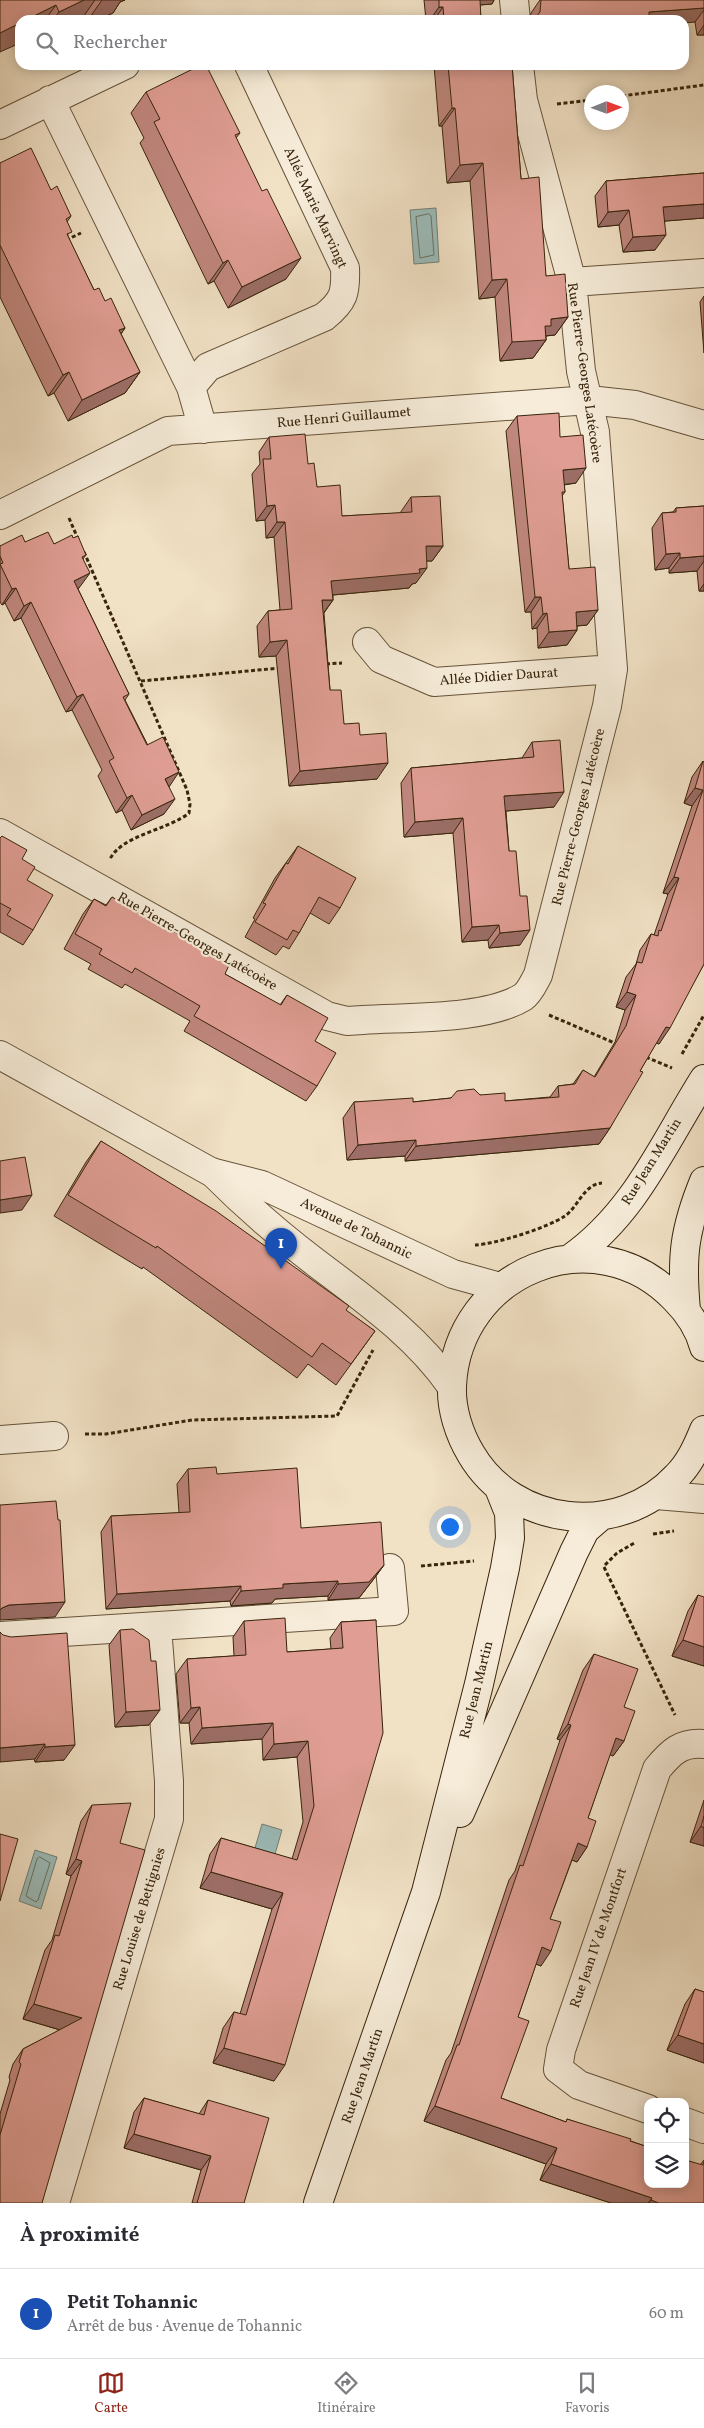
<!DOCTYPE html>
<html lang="fr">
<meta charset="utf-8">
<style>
:root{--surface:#fff;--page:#f2f2f3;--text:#2b2b33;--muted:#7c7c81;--line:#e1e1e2;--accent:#8f2418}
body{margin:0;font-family:Vollkorn,serif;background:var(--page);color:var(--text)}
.controls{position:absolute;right:15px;bottom:15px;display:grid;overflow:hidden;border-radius:10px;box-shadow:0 2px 12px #0003}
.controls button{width:45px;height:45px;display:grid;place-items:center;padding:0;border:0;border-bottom:1px solid var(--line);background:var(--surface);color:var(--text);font:25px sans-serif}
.compass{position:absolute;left:584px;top:85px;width:45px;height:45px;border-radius:50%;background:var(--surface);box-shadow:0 2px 12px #0003;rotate:89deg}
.you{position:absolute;left:449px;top:1526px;width:18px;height:18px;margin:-12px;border:4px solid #fff;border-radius:50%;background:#1a73e8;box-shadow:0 0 0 8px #1a73e833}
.badge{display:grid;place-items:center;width:32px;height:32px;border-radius:50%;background:var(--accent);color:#fff;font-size:16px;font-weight:700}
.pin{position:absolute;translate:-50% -41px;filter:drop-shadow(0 1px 2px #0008)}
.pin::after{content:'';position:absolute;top:26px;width:18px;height:15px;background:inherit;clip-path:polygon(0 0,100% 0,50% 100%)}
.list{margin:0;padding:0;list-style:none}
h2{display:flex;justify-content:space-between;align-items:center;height:65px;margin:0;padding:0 20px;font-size:21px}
h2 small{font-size:16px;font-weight:400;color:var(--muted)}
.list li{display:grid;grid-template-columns:32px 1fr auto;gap:15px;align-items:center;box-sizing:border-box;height:90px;padding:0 20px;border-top:1px solid var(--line)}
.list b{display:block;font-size:19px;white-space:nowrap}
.list p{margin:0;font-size:16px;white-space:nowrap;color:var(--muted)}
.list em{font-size:16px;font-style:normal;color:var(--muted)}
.icon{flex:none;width:28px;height:28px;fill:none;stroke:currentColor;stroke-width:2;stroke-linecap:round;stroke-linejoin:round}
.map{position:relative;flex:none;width:704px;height:2203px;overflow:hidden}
.search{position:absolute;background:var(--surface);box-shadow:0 2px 12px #0003;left:15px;right:15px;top:15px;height:55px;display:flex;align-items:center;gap:12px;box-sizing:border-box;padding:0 18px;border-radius:15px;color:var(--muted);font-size:19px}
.sheet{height:155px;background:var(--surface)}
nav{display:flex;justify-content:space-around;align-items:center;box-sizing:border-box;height:70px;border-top:1px solid var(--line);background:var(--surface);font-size:14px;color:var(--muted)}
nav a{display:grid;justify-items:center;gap:2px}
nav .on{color:var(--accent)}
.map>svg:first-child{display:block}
</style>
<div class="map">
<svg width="704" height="2203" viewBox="0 0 704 2203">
<rect width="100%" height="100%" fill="#f1e1c5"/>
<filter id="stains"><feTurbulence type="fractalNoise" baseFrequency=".004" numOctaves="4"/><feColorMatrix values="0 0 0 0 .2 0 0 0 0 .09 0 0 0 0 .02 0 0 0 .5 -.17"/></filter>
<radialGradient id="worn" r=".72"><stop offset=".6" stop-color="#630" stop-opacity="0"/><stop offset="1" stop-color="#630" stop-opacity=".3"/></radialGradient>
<path fill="#9bbcba" stroke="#737f74" d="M 436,208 L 439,262 L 414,264 L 410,210 Z
M 262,1824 L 282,1830 L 270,1871 L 250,1865 Z
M 35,1850 L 57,1857 L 41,1909 L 19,1901 Z"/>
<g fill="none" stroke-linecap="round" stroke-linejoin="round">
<path stroke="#6a7063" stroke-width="1" d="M 429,214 L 431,216 L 434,255 L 420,258 L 416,217 Z
M 40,1857 L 50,1863 L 38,1900 L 36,1902 L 26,1896 L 37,1859 Z"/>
<g stroke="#66533a" stroke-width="30">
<path id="minor" d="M 514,0 L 516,20
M 50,100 L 191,387 L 203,429
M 0,125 L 125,65
M 572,282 L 704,273
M 191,387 L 208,367 L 324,317 C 344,301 346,293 345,268 L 249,65
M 0,515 L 168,431 L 589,400 L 635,405 L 704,425
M 367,642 L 381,659 L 434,682 L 613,669
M 0,833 L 327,1016 L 347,1021 L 363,1020 C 408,1017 486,1020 523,997 C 530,992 534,982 538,975 L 607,706 L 613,669 L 595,432 L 581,371 L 572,282 L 523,100 L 519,65
M 0,1440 L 54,1436
M 0,1636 L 394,1611 L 390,1568
M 648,2109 L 579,2085 L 558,2069 L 561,2050 L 657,1769 C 671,1752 681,1742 704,1744
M 685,2122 L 704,2129
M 55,2203 L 169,1819 L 169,1781 L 157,1627"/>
</g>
<g stroke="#66533a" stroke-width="30">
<path id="tertiary" d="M 0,1055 L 211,1172 L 262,1185 L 453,1274 L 500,1287
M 212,1172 C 244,1204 278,1234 315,1262 C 365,1300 416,1335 452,1387
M 656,1495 L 704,1499"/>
</g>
<g stroke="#38240c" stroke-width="30">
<path id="secondary" d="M 571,1258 C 635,1213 663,1144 704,1079
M 686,1310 C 681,1258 684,1230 704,1181
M 704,1347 C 699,1328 688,1312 675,1299 C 595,1215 457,1271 452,1386 C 451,1409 459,1434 471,1454 C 514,1527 619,1539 677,1476 C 690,1463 697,1447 704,1430
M 460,1813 L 574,1552 L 585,1530 L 600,1517
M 318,2203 L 426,1892 L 479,1684 L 505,1568 L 510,1538 L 509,1513 L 499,1488"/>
</g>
<path stroke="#38240c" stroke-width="3" stroke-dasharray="4 2.5" stroke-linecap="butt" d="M 622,96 L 704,85
M 557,104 L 592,100
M 66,240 L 81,233
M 69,518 L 78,539
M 84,552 L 187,790 L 190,804 L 189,813 C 168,830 122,835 110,859
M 326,664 L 342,663
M 141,681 L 280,668
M 549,1015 L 617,1044
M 682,1054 L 704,1015
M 646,1057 L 672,1068
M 475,1245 C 496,1244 547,1228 565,1216 C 578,1207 584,1184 602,1183
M 85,1434 L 106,1434 L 192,1420 L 337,1416 L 373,1350
M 653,1534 L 674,1531
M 605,1565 L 617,1553 L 636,1542
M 421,1566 L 474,1561
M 604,1567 L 675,1715"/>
<use href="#minor" stroke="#f6ecd9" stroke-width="28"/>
<use href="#tertiary" stroke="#f6ecd9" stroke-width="28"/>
<use href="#secondary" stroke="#f6ecd9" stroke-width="28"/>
</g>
<path fill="#c0877e" stroke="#38240c" d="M 0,0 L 125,0 L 120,2 L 113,13 L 98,20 L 20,20 Z
M 424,0 L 494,0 L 492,4 L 480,5 L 481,20 L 426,20 Z
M 540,0 L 704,0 L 704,35 L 697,35 L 695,22 L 684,20 L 530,19 L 531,13 Z
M 434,65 L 512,65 L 521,179 L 546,276 L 568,317 L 555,335 L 546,336 L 546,340 L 533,358 L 500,361 L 495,297 L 479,299 L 470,181 L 447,183 L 442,126 L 439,126 Z
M 146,92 L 240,133 L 236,138 L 286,279 L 228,308 L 214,281 L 208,284 L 140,143 L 144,138 L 131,113 Z
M 0,163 L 51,190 L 71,216 L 67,222 L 68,237 L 94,290 L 105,301 L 125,328 L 121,334 L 140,372 L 125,393 L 68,421 L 54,393 L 48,396 L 0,297 Z
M 704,173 L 704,218 L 665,221 L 655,250 L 623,252 L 619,225 L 598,227 L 595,196 L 606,181 Z
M 704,296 L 704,353 L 700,302 Z
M 517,416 L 560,437 L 576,483 L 564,485 L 565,492 L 562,496 L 569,569 L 598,610 L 587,625 L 577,626 L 577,630 L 567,645 L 538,648 L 537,628 L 532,629 L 531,612 L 525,612 L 506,431 Z
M 269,437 L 308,464 L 317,487 L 342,516 L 400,513 L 411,497 L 443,546 L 432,561 L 426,561 L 416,583 L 412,584 L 409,588 L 333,595 L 333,600 L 324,613 L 330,690 L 344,724 L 360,735 L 377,779 L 289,786 L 276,656 L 259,657 L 257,626 L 268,611 L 280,610 L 274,537 L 266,538 L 265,520 L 256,521 L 252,474 L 260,464 L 259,452 Z
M 704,506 L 704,591 L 699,591 L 697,571 L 669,573 L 669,568 L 655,570 L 652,528 L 662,513 L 673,512 L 676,508 Z
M 73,538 L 86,555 L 83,559 L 79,588 L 78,589 L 129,694 L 125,700 L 169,787 L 164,814 L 131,830 L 122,810 L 116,813 L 98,776 L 102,770 L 72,710 L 66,712 L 21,618 L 14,621 L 5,603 L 2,605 L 0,602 L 0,546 L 25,542 L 54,544 Z
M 532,742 L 554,807 L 506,811 L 509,851 L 520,945 L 489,948 L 488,940 L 462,942 L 453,833 L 404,837 L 401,783 L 411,768 L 522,758 Z
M 703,761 L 704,964 L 659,1044 L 656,1043 L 640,1071 L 610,1128 L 599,1144 L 405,1161 L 405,1156 L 347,1160 L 343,1118 L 354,1102 L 413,1102 L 480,1095 L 505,1101 L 550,1097 L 558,1086 L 573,1084 L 583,1070 L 594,1077 L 615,1042 L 625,1010 L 616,1007 L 626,977 L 636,964 L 640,950 L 651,934 L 654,935 L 668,894 L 663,893 L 692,806 L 684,803 L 692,777 Z
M 0,838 L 22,859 L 27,880 L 33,930 L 23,945 L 0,932 Z
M 298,846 L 340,908 L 329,924 L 310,913 L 299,933 L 289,949 L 283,946 L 276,955 L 245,937 L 255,919 L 253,918 L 275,878 Z
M 112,897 L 225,974 L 280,1005 L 287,995 L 315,1041 L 317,1086 L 306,1101 L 184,1031 L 190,1021 L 125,984 L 122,988 L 88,969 L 91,964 L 64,949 L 83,914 L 94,899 L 106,905 Z
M 101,1141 L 375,1331 L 336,1385 L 308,1364 L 297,1378 L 143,1267 L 142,1269 L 54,1216 L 86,1162 Z
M 188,1469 L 217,1474 L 301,1528 L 384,1565 L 373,1580 L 359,1598 L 328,1600 L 328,1596 L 275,1599 L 272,1603 L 231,1606 L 230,1601 L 106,1609 L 101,1532 L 111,1516 L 179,1513 L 177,1484 Z
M 698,1595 L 704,1666 L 672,1656 L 688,1611 Z
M 376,1620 L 274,2081 L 213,2063 L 223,2028 L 234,2012 L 240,2014 L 272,1909 L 200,1888 L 210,1854 L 221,1838 L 292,1859 L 303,1822 L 297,1757 L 263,1760 L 262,1739 L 191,1744 L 189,1723 L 180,1723 L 176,1674 L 187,1659 L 234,1656 L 233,1637 L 244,1621 L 287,1652 L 331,1649 L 330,1638 L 341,1622 Z
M 120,1630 L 149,1725 L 115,1727 L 109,1645 Z
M 0,1632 L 64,1760 L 35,1762 Z
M 594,1654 L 624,1707 L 624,1741 L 613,1756 L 610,1754 L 588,1818 L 587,1847 L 577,1862 L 572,1860 L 550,1919 L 541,1966 L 536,1964 L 518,2017 L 501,2098 L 566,2122 L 567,2119 L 700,2165 L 704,2160 L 704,2203 L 611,2203 L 540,2180 L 546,2164 L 424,2121 L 446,2060 L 451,2053 L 509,1880 L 515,1871 L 560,1740 L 557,1739 L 583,1670 Z
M 704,1800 L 704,1846 L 690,1842 Z
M 92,1805 L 120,1843 L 42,2203 L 0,2203 L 0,2114 L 10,2080 L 9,2077 L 13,2064 L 23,2049 L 60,2030 L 23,2019 L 45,1950 L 52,1940 L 71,1876 L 66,1874 L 81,1821 Z
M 695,1989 L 704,1992 L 704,2063 L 667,2050 L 685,2004 Z
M 144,2098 L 199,2114 L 208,2100 L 244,2203 L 192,2203 L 201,2170 L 124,2148 L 134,2112 Z"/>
<path fill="#9c6e67" stroke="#38240c" d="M 84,0 L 95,0 L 81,20 L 53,20 L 59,12 Z
M 102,0 L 125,0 L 120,2 L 113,13 L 98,20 L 88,20 Z
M 470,0 L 494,0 L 492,4 L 466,6 Z
M 56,5 L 45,20 L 26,20 Z
M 439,7 L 443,7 L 434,20 L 430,20 Z
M 704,8 L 704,10 L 695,22 L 684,23 L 684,20 L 643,20 L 649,12 Z
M 20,23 L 20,43 L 0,52 L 0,33 Z
M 704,25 L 704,35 L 697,35 Z
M 452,108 L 455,108 L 442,126 L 439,126 Z
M 483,163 L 470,181 L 447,183 L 460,165 Z
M 704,204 L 704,218 L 653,222 L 663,207 Z
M 629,210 L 619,225 L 598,227 L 608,212 Z
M 666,235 L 655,250 L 623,252 L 633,237 Z
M 301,258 L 286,279 L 228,308 L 242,287 Z
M 228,260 L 214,281 L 208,284 L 223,263 Z
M 507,279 L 495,297 L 479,299 L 492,280 Z
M 568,317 L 555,335 L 544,336 L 546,340 L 533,358 L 500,361 L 512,342 L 551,319 Z
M 125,328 L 111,348 L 119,330 Z
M 69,372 L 54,393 L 48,396 L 63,375 Z
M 140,372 L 125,393 L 68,421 L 82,400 Z
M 586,468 L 576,483 L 552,486 L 563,470 Z
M 275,505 L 265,520 L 256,521 L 267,506 Z
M 277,522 L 285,522 L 274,537 L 266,538 Z
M 426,546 L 443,546 L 432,561 L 415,561 Z
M 680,553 L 669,568 L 655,570 L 666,554 Z
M 704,556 L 704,561 L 697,571 L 669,573 L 680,558 Z
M 427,568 L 416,583 L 412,584 L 409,588 L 321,596 L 331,581 Z
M 90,573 L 79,588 L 63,596 L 74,581 Z
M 704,584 L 704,591 L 699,591 Z
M 16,588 L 5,603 L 2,605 L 12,589 Z
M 535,597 L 541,597 L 531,612 L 525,612 Z
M 322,600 L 333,600 L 322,615 Z
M 31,602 L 21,618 L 14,621 L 24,606 Z
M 598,610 L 587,625 L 565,627 L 576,612 Z
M 547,613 L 537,628 L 532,629 L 543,614 Z
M 577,630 L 567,645 L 538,648 L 549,632 Z
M 287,640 L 276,656 L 259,657 L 270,642 Z
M 83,694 L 72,710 L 66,712 L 77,697 Z
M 388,763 L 377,779 L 289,786 L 300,771 Z
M 179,772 L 169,787 L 165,779 Z
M 695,788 L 703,790 L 692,806 L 684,803 Z
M 564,792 L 554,807 L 494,812 L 504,796 Z
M 132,795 L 122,810 L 116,813 L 127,798 Z
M 175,799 L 164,814 L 131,830 L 142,815 Z
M 463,818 L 453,833 L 404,837 L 415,822 Z
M 674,877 L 679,878 L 668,894 L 663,893 Z
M 499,925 L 488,940 L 462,942 L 472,927 Z
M 530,930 L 520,945 L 489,948 L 500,933 Z
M 627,992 L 636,995 L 625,1010 L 616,1007 Z
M 666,1027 L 670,1028 L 659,1044 L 655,1042 Z
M 610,1128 L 599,1144 L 405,1161 L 416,1146 Z
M 416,1140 L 405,1156 L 347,1160 L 358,1145 Z
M 32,1195 L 22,1210 L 0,1213 L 0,1200 Z
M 384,1565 L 373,1580 L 359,1598 L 328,1600 L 338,1584 Z
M 338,1581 L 328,1596 L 275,1599 L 272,1603 L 231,1606 L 241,1591 L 283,1584 Z
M 241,1586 L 230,1601 L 106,1609 L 117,1594 Z
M 65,1602 L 55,1617 L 0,1620 L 0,1610 L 2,1608 L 9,1605 Z
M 683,1640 L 704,1647 L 704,1666 L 672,1656 Z
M 200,1707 L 189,1723 L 180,1723 L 191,1708 Z
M 160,1710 L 149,1725 L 115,1727 L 126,1712 Z
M 273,1723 L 262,1739 L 191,1744 L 202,1728 Z
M 568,1724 L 571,1725 L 560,1740 L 557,1739 Z
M 616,1738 L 624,1741 L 613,1756 L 605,1753 Z
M 308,1741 L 297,1757 L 263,1760 L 274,1744 Z
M 45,1744 L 35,1759 L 0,1762 L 0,1748 Z
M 75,1745 L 64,1760 L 35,1762 L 45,1747 Z
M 701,1826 L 704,1828 L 704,1846 L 690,1842 Z
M 578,1843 L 587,1847 L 577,1862 L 567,1858 Z
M 76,1859 L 82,1861 L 71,1876 L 66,1874 Z
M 211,1872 L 283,1893 L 272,1909 L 200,1888 Z
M 542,1947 L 551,1951 L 541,1966 L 531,1962 Z
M 34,2004 L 82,2018 L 71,2033 L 23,2019 Z
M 678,2035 L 704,2044 L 704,2063 L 667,2050 Z
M 224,2048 L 285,2065 L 274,2081 L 213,2063 Z
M 435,2106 L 557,2148 L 546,2164 L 424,2121 Z
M 134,2134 L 211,2156 L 201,2170 L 124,2148 Z
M 551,2164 L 652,2198 L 648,2203 L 611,2203 L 540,2180 Z
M 651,2200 L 659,2203 L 649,2203 Z"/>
<path fill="#df9d93" stroke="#38240c" d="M 0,0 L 84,0 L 59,12 L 56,5 L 26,20 L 20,20 L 20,23 L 0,33 Z
M 439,0 L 480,0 L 481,20 L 444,20 L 443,7 L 439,7 Z
M 541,0 L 704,0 L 704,8 L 649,12 L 649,20 L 528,20 L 535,18 L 540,12 Z
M 201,65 L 206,65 L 240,133 L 235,135 L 262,191 L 267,189 L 301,258 L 242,287 L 228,260 L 223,263 L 154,122 L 160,119 L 146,92 Z
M 448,65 L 512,65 L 521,179 L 539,177 L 546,276 L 565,274 L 568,317 L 551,319 L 551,326 L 545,326 L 546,340 L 512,342 L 507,279 L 492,280 L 483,163 L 460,165 L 455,108 L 452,108 Z
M 31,148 L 51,190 L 57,186 L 71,216 L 66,219 L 72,232 L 67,234 L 94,290 L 99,288 L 105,301 L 111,298 L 125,328 L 119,330 L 140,372 L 82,400 L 69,372 L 63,375 L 0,245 L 0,163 Z
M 704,173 L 704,204 L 663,207 L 666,235 L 633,237 L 629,210 L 608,212 L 606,181 Z
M 559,413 L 560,437 L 583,435 L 586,468 L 563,470 L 565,492 L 562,492 L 569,569 L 595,567 L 598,610 L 576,612 L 577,630 L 549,632 L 547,613 L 543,614 L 541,597 L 535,597 L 517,416 Z
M 305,434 L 308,464 L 314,463 L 317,487 L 340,485 L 342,516 L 412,512 L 411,497 L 440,496 L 443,546 L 426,546 L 427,568 L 419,569 L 420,573 L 331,581 L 333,600 L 322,600 L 330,690 L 341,690 L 344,724 L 359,723 L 360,735 L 386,733 L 388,763 L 300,771 L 287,640 L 270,642 L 268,611 L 292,609 L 285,522 L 277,522 L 275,505 L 267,506 L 263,459 L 271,459 L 269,437 Z
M 704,506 L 704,556 L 680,558 L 680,553 L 666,554 L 662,513 L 676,512 L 676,508 Z
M 48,532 L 54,544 L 72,535 L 73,538 L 78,536 L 86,555 L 82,557 L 90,573 L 74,581 L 129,694 L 123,697 L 147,745 L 163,737 L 179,772 L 165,779 L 175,799 L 142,815 L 132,795 L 127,798 L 109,761 L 114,758 L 83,694 L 77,697 L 31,602 L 24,606 L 16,588 L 12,589 L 0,564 L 3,563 L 0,556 L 0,546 L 22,535 L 25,542 Z
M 560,740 L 564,792 L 504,796 L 509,851 L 516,851 L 520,896 L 527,896 L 530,930 L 500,933 L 499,925 L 472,927 L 463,818 L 415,822 L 411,768 L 534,757 L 532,742 Z
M 703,761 L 704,762 L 704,964 L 670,1028 L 666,1027 L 640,1071 L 643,1072 L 610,1128 L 416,1146 L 416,1140 L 358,1145 L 354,1102 L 413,1098 L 413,1102 L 451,1098 L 457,1091 L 474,1089 L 480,1095 L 505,1093 L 505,1101 L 559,1097 L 558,1086 L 575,1084 L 583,1070 L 595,1077 L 626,1026 L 636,995 L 627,992 L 637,962 L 642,963 L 651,934 L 658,936 L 659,930 L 661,931 L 679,878 L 674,877 L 703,790 L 695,788 Z
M 2,836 L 27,850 L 22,859 L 35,867 L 27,880 L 53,895 L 33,930 L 7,915 L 11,909 L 0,903 L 0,838 Z
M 298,846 L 356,878 L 340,908 L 319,897 L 299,933 L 293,930 L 287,940 L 255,922 L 266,904 L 263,903 L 286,863 L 288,864 Z
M 112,897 L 230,963 L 225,974 L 281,1005 L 287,995 L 328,1018 L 315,1041 L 336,1053 L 317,1086 L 194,1016 L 200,1006 L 135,968 L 132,973 L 99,954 L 102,949 L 75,934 L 94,899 L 106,906 Z
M 101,1141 L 216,1211 L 349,1306 L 346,1310 L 375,1331 L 351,1364 L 322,1343 L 312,1357 L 157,1246 L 156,1248 L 68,1195 Z
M 25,1157 L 32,1195 L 0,1200 L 0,1161 Z
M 216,1467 L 217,1474 L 297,1468 L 301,1528 L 381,1522 L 384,1565 L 369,1582 L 338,1584 L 338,1581 L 283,1584 L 283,1588 L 241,1591 L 241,1586 L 117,1594 L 111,1516 L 190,1512 L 188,1469 Z
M 56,1501 L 58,1520 L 60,1520 L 65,1602 L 9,1605 L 2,1608 L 0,1610 L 0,1505 Z
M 698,1595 L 704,1597 L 704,1647 L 683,1640 Z
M 285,1618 L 287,1652 L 343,1648 L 341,1622 L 376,1620 L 383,1733 L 285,2065 L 224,2048 L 234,2012 L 246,2015 L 283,1893 L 211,1872 L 221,1838 L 297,1860 L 314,1806 L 308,1741 L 274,1744 L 273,1723 L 202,1728 L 200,1707 L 191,1708 L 187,1659 L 246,1655 L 244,1621 Z
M 133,1629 L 149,1640 L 151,1661 L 156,1661 L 160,1710 L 126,1712 L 120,1630 Z
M 0,1632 L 3,1635 L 11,1637 L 67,1633 L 75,1745 L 45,1747 L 45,1744 L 0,1748 Z
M 594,1654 L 638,1669 L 624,1707 L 635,1711 L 624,1741 L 616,1738 L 588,1818 L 596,1821 L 587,1847 L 578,1843 L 550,1919 L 561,1922 L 551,1951 L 542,1947 L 518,2017 L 529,2021 L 501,2098 L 566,2122 L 567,2119 L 631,2139 L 630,2141 L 648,2147 L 648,2184 L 685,2184 L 685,2160 L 703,2165 L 704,2162 L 704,2203 L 659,2203 L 651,2200 L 652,2198 L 551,2164 L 557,2148 L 435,2106 L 457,2045 L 459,2045 L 520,1865 L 523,1866 L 571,1725 L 568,1724 Z
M 131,1803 L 120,1843 L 145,1850 L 42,2203 L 0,2203 L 0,2135 L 21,2064 L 19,2062 L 23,2049 L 82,2018 L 34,2004 L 55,1935 L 59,1936 L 82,1861 L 76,1859 L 92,1805 Z
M 704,1816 L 704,1828 L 701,1826 Z
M 0,1834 L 18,1839 L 0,1901 Z
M 695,1989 L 704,1992 L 704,2044 L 678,2035 Z
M 144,2098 L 204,2115 L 208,2100 L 269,2118 L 244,2203 L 197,2203 L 211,2156 L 134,2134 Z"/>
<g text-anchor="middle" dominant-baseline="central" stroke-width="4.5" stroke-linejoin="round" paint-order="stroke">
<g font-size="14" fill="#38240c" stroke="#f6ecd9">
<text transform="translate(315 208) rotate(65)">Allée Marie Marvingt</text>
<text transform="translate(584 373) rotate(82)">Rue Pierre-Georges Latécoère</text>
<text transform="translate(344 418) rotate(-5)">Rue Henri Guillaumet</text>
<text transform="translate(499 677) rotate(-4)">Allée Didier Daurat</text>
<text transform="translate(579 817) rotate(-76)">Rue Pierre-Georges Latécoère</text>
<text transform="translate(197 942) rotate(30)">Rue Pierre-Georges Latécoère</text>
<text transform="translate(652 1162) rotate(-58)">Rue Jean Martin</text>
<text transform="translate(356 1229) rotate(26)">Avenue de Tohannic</text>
<text transform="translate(477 1690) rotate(-76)">Rue Jean Martin</text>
<text transform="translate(140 1919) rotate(-73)">Rue Louise de Bettignies</text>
<text transform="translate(599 1938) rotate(-71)">Rue Jean IV de Montfort</text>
<text transform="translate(363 2076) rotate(-71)">Rue Jean Martin</text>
</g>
</g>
<rect width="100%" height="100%" filter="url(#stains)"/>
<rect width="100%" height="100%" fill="url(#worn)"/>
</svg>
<div class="controls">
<button><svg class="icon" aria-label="locate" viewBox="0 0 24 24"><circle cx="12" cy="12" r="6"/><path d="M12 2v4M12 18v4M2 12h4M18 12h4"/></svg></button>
<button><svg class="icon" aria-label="layers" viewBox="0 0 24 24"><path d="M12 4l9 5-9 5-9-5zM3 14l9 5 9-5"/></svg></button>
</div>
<svg class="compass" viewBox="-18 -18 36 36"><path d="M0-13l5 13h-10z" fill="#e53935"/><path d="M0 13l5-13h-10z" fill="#7c7c81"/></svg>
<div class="you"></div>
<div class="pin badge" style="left:281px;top:1269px;background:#1a4fb4">1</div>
<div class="search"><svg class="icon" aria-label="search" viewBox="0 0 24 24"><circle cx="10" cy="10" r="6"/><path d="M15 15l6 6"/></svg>Rechercher</div>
</div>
<section class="sheet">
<h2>À proximité<small></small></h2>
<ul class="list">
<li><span class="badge" style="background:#1a4fb4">1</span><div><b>Petit Tohannic</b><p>Arrêt de bus · Avenue de Tohannic</p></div><em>60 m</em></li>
</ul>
</section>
<nav>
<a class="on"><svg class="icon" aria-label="map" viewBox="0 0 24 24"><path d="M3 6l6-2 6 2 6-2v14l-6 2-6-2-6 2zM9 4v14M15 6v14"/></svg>Carte</a>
<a><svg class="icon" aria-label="directions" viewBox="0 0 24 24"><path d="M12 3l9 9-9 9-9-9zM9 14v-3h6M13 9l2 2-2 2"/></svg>Itinéraire</a>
<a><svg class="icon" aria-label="saved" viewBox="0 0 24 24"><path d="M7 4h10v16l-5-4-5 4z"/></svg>Favoris</a>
</nav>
